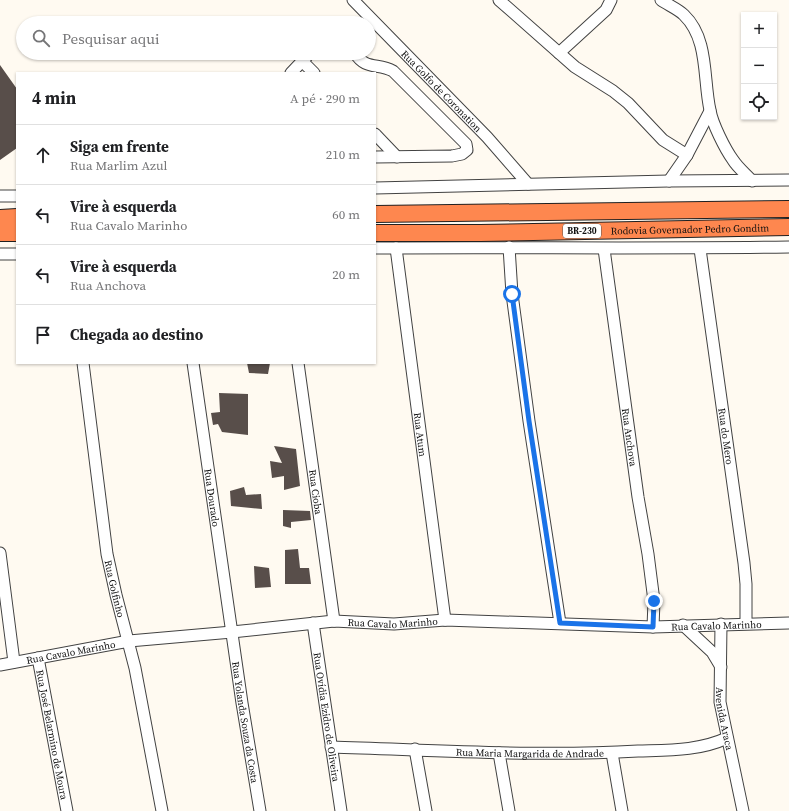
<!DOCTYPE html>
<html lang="pt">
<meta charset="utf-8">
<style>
:root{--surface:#fff;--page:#f2f2f2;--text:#202124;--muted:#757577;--line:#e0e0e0}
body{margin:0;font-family:"Source Serif 4",serif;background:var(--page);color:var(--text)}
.controls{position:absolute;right:12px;top:12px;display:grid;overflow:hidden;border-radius:0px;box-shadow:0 1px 3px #0004}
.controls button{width:36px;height:36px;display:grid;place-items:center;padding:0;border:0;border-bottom:1px solid var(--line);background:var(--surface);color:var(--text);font:20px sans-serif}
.stop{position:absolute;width:12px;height:12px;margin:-9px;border:3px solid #1a73e8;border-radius:50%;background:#fff}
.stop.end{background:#1a73e8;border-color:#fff;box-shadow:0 1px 4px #0008}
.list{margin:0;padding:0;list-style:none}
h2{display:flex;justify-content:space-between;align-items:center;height:52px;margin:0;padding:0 16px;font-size:17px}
h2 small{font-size:13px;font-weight:400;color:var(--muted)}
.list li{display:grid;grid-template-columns:26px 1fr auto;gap:12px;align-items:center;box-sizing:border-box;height:60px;padding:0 16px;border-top:1px solid var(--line)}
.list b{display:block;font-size:15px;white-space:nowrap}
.list p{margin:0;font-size:13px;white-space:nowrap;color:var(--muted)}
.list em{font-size:13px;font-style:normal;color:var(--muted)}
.icon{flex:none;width:22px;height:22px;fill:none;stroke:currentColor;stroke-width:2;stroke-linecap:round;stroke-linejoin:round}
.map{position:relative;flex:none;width:789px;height:811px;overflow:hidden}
.search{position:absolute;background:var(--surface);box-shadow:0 1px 3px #0004;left:16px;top:16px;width:360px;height:44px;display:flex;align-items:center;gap:10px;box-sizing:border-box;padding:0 14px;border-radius:22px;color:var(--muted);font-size:15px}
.panel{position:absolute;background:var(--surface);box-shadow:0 1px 3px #0004;left:16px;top:72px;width:360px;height:292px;border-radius:0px}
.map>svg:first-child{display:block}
</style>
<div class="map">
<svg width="789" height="811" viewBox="0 0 789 811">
<rect width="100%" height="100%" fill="#fffaf1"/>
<path fill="#584e4a" d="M 0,65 L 17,89 L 17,148 L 0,160 Z
M 247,363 L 270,363 L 268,374 L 249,373 Z
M 219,393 L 248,394 L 248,435 L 222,432 L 218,424 L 213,425 L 211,413 L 220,412 Z
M 274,446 L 296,449 L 300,486 L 284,490 L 284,476 L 272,478 L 270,461 L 282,463 Z
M 244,487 L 246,495 L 261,494 L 262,509 L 231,506 L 230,491 Z
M 283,510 L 310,511 L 311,520 L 291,522 L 291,528 L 283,526 Z
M 298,549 L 300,568 L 309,568 L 311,584 L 285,584 L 285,550 Z
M 254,566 L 269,568 L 271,587 L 255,588 Z"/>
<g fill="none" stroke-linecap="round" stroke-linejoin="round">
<g stroke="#424242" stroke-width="13">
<g id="minor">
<path id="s1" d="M 353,0 L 487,137 L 528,184"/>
<path d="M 499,0 L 575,67 L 613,91 L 628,103 L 663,140 L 687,155"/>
<path d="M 661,0 C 668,5 678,9 684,15 C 709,39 703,79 710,110 C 712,123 725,149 733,160 C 738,168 746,174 752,181"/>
<path d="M 355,53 C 365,70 378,63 393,71 L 466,144 L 467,150 L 462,154 L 452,156 L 375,157"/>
<path d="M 559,53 L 606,10 L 611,0"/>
<path d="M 302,61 L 314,73"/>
<path d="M 291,73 L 310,53"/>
<path d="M 375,134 L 397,157"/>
<path d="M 669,181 L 687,155 L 710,111"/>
<path d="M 375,188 L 669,181 L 789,180"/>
<path d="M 0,196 L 17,196"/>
<path d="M 509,247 L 512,294 L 529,421 L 560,623"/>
<path d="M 375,248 C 513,247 651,249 789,247"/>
<path id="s2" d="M 396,248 L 445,620"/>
<path id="s3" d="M 604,249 L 638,497 L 648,554 L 654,601 L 653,627"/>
<path id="s4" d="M 700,249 L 744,563 L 746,584 L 746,623"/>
<path d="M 0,254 L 17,254"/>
<path id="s5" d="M 83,363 L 107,554 L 116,595 L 135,668 L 162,811"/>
<path id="s6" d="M 193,363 L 242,703 L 260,811"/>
<path id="s7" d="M 298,363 L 334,621"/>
<path d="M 0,553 L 14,662"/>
<path id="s8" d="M 313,623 L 341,811"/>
<path id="s9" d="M 721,624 L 720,702 L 743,811"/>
<path d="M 683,625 L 712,652 L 721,667"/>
<path id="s10" d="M 38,658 L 67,811"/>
<path id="s11" d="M 0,665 L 129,641 L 232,632 L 334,621 L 394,624 L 445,620 L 653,627 L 789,623"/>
<path id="s12" d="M 331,747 C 433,750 536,757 638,751 C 668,750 699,751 727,738"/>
<path d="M 415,749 L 426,811"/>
<path d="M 499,753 L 509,811"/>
<path d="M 612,753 L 622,811"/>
</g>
</g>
<g stroke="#202020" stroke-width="18">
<g id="highway">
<path d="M 375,214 L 789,209"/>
<path d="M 0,218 L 17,217"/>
<path d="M 0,233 L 17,233"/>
<path id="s13" d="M 375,233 L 480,233 L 789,227"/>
</g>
</g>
<use href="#minor" stroke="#fff" stroke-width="11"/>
<use href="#highway" stroke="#fe874f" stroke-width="16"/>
</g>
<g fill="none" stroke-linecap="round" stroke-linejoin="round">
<path stroke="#1a73e8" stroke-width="5" d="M 512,294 L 529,421 L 560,623 L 653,627 L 654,601"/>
</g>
<g text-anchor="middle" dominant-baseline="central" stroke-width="4" stroke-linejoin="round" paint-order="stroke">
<rect fill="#fff" stroke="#575757" stroke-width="1" x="563" y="224" width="38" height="14" rx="3"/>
<g font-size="9" font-weight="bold" fill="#0f0f0f">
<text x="582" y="231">BR-230</text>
</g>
<g font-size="10" fill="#0f0f0f" stroke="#fff">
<text stroke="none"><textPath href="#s1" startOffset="127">Rua Golfo de Coronation</textPath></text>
<text stroke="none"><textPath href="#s13" startOffset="315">Rodovia Governador Pedro Gondim</textPath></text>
<text stroke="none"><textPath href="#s2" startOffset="188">Rua Atum</textPath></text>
<text stroke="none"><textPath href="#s4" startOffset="189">Rua do Mero</textPath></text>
<text stroke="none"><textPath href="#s3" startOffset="190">Rua Anchova</textPath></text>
<text stroke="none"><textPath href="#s7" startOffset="130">Rua Cioba</textPath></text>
<text stroke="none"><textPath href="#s6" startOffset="136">Rua Dourado</textPath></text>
<text stroke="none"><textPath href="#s5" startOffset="228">Rua Golfinho</textPath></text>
<text stroke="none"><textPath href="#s11" startOffset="396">Rua Cavalo Marinho</textPath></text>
<text stroke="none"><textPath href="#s11" startOffset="720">Rua Cavalo Marinho</textPath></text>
<text stroke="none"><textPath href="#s11" startOffset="72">Rua Cavalo Marinho</textPath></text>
<text stroke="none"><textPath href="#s8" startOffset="95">Rua Ovídia Ezidro de Oliveira</textPath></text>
<text stroke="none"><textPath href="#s9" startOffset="95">Avenida Araca</textPath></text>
<text stroke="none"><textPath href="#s6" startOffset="363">Rua Yolanda Souza da Costa</textPath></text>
<text stroke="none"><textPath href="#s10" startOffset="78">Rua José Belarmino de Moura</textPath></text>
<text stroke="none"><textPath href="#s12" startOffset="199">Rua Maria Margarida de Andrade</textPath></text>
</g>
</g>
</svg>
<div class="controls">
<button>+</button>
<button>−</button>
<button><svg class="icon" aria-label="locate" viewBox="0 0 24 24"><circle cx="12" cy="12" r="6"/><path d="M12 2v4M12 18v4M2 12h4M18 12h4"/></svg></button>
</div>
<div class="stop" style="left:512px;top:294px"></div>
<div class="stop end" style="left:654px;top:601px"></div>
<div class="search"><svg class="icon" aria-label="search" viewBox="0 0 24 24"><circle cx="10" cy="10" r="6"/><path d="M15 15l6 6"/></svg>Pesquisar aqui</div>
<section class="panel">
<h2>4 min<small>A pé · 290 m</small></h2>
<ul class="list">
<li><svg class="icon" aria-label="ahead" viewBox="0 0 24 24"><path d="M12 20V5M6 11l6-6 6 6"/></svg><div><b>Siga em frente</b><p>Rua Marlim Azul</p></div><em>210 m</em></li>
<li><svg class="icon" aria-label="left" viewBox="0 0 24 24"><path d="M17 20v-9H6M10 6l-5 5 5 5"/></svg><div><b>Vire à esquerda</b><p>Rua Cavalo Marinho</p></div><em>60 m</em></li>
<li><svg class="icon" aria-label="left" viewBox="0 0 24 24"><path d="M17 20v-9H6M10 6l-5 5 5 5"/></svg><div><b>Vire à esquerda</b><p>Rua Anchova</p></div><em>20 m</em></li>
<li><svg class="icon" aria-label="arrive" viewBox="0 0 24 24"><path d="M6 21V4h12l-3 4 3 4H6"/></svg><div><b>Chegada ao destino</b></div></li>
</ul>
</section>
</div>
